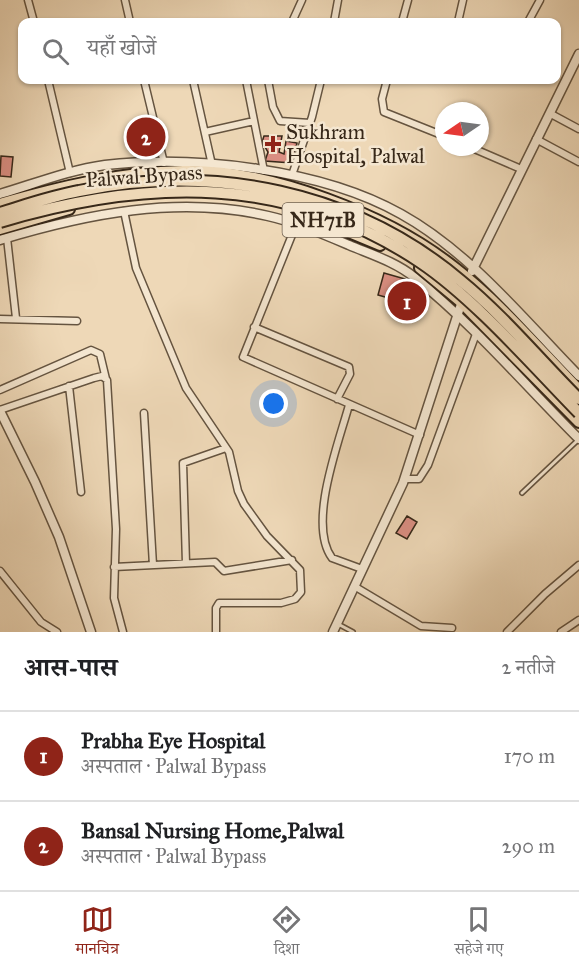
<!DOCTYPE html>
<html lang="hi">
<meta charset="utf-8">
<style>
:root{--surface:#fff;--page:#f2f2f2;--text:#202124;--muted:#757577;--line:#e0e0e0;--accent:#8f2418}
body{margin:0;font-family:"IM FELL Great Primer","Noto Serif Devanagari",serif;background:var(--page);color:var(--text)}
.compass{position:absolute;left:435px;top:102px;width:54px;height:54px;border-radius:50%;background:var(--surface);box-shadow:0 2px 4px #0004;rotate:257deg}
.you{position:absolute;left:274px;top:404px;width:21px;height:21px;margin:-15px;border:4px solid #fff;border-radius:50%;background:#1a73e8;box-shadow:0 0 0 9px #1a73e833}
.badge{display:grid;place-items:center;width:39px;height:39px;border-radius:50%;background:var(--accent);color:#fff;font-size:20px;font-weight:700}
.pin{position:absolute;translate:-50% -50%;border:3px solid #fff;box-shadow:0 2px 6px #0006}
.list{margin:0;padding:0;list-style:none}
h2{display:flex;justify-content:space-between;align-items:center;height:78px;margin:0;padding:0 24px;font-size:26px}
h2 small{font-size:20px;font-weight:400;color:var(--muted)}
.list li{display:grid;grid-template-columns:39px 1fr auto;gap:18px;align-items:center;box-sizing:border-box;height:90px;padding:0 24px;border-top:2px solid var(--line)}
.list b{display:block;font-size:22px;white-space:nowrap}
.list p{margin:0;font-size:20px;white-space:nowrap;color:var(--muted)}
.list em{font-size:20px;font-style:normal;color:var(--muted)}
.icon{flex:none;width:33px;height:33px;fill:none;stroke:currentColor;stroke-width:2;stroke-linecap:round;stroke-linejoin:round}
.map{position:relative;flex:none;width:579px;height:632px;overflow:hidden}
.search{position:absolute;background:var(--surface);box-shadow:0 2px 4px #0004;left:18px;right:18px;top:18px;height:66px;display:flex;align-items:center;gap:15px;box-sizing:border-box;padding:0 21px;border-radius:12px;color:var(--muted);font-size:22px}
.sheet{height:258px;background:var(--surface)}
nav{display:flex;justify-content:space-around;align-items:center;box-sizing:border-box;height:84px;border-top:2px solid var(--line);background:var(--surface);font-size:16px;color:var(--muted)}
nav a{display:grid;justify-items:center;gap:3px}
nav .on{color:var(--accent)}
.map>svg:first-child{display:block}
</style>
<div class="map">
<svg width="579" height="632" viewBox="0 0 579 632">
<rect width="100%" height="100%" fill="#eed8b7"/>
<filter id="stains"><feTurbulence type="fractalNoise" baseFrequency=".00333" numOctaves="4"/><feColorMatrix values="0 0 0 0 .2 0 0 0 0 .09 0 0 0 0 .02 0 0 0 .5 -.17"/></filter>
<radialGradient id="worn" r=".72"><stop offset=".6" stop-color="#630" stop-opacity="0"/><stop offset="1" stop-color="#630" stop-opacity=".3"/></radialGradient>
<path fill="#db8f83" stroke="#372819" stroke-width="1.5" d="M 150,116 L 158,147 L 142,151 L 134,120 Z
M 264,136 L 282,136 L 279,152 L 284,154 L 286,141 L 297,143 L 292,163 L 265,161 L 268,152 L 262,142 Z
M 1,156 L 13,157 L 11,177 L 0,176 Z
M 384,273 L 405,279 L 399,301 L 378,295 Z
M 404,293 L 414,296 L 408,315 L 398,312 Z
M 407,516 L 417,522 L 407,539 L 396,533 Z"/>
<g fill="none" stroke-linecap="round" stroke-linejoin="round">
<g stroke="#655440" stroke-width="6">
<path id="service" d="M 522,493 L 578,440
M 338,624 L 353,632"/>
</g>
<g stroke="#655440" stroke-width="9">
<path id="minor" d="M 28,0 L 34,22
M 125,0 L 130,22
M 292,22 L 302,0
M 334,22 L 338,0
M 402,22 L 408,0
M 458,22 L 463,0
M 528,22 L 540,0
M 48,80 L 70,173
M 144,80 L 164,163
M 193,80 L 212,165
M 246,80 L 264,171
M 268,80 L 273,107 L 280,121 L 310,123
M 387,80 L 382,99 L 384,112 L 444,136
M 551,114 L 579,129
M 205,132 L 254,121
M 536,139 L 579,162
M 470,147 L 521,169
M 292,175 L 312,117 L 321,80
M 124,211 L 136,268 L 186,388 L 229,452 L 238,491 L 244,504 L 267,536 L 300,570 L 301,592 L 295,599 L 281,603 L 219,603 L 216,608 L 216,632
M 296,225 L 243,357 L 420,435
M 7,238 L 16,318
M 0,319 L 77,321
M 254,327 L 349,367 L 350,374 L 337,399
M 69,386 L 81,492
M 0,390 L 91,350 L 100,354 L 106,379
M 349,405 C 339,442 307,524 332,558 L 362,569
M 0,410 L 94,378 L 102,376 L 107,380 L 116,529 L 114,598 L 123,632
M 144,413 L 153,565
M 404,479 L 419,479 L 428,465 L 476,334
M 186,563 L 183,463 L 226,448
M 114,567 L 215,562 L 224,571 L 292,560
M 0,571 L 41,622 L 57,632
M 354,586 L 421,626 L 452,628
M 507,632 L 545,594 L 579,565
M 561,632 L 579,620"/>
</g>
<g stroke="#655440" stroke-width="11">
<path id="tertiary" d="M 0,194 C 34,184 69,170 105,165 C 196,155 321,169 401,214 C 471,253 524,320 579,376
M 0,240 C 86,214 178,195 268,216 C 295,222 323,234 349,245 C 370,254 396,262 414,277 C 474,325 525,385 579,439
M 472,271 L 579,54
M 0,411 L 35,482 L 59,537 L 91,632
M 333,632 L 403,483 L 463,298"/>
</g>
<g stroke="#372819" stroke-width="14">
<path id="trunk" d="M 0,204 C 60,187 120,172 183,171 C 269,169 389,215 456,269 C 501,304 539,349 579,390
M 298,211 L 380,245
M 0,229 L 69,209
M 420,268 L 461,302 L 579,422"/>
</g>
<use href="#service" stroke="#f4e6d0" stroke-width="3"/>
<use href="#minor" stroke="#f4e6d0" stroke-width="6"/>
<use href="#tertiary" stroke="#f4e6d0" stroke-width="8"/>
<use href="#trunk" stroke="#eed8b7" stroke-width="10"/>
<g stroke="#372819" stroke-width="14" stroke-linecap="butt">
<path id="trunk-bridge" d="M 0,213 C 26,205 52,196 79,191 C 213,163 354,191 460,280 C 503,315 540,360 579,399
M 0,222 C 147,178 288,174 420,262 C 475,299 532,365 579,413"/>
</g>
<use href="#trunk-bridge" stroke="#eed8b7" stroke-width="10"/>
</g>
<path fill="#8f2418" stroke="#f4e6d0" stroke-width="2" d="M270 135h6v6h6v6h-6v6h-6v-6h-6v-6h6z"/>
<g text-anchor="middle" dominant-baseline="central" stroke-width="5" stroke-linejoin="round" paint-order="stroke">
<rect fill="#f4e6d0" stroke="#706150" stroke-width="1.5" x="282.5" y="203" width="81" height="34" rx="4.5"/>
<g font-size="20" font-weight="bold" fill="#372819">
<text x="323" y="220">NH71B</text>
</g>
<g font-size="21" fill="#372819" stroke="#f4e6d0" text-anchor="start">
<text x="286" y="132">Sukhram<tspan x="286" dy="24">Hospital, Palwal</tspan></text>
</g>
<g font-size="21" fill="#372819" stroke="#f4e6d0">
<text transform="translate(144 176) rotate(-4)">Palwal Bypass</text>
</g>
</g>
<rect width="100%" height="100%" filter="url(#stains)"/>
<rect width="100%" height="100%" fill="url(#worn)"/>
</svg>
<svg class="compass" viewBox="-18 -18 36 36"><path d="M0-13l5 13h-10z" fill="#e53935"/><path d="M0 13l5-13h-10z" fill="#757577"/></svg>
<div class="you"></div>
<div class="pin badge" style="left:407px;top:301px">1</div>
<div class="pin badge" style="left:146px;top:137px">2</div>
<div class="search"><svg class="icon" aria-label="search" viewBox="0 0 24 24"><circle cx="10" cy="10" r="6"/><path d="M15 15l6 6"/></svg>यहाँ खोजें</div>
</div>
<section class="sheet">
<h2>आस-पास<small>2 नतीजे</small></h2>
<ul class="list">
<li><span class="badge">1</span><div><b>Prabha Eye Hospital</b><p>अस्पताल · Palwal Bypass</p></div><em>170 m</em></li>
<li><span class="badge">2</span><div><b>Bansal Nursing Home,Palwal</b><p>अस्पताल · Palwal Bypass</p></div><em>290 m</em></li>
</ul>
</section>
<nav>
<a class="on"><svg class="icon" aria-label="map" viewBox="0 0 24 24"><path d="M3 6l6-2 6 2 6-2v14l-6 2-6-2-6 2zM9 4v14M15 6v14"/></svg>मानचित्र</a>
<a><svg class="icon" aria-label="directions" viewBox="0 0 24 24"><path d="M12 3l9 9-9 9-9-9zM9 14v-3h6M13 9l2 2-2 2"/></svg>दिशा</a>
<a><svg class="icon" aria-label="saved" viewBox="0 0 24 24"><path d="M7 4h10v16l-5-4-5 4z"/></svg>सहेजे गए</a>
</nav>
